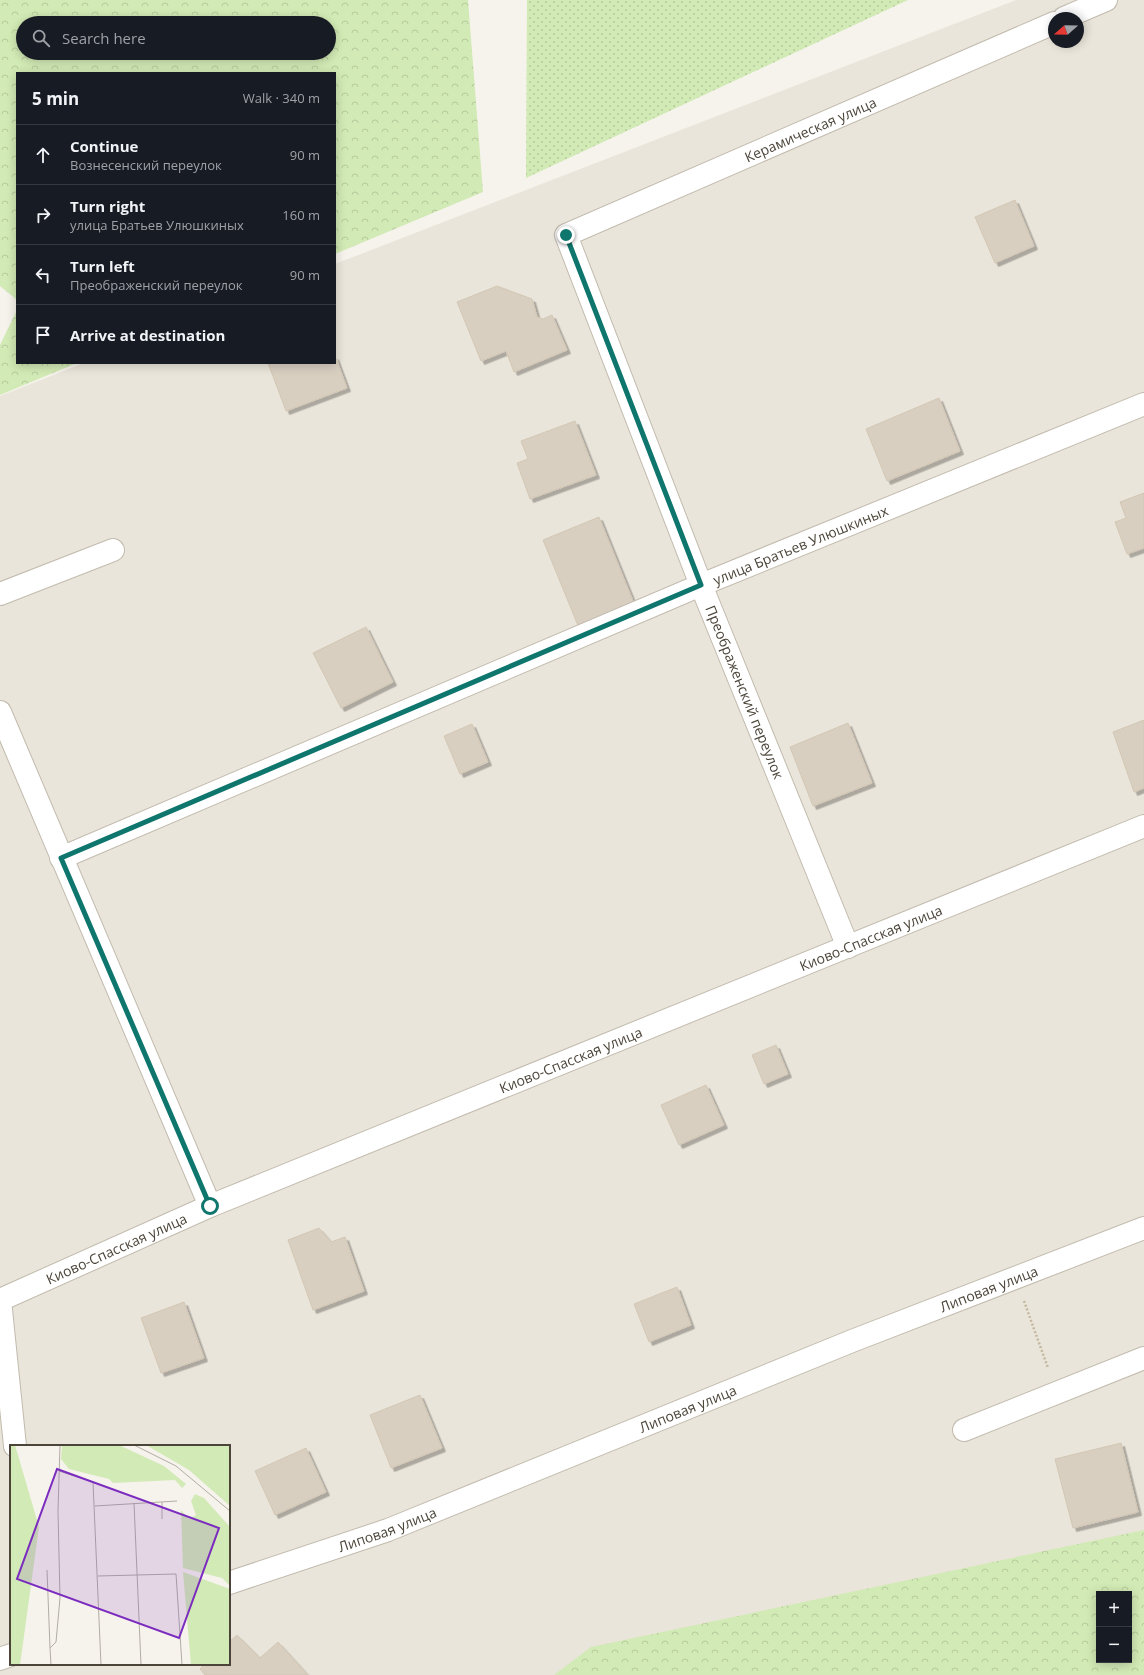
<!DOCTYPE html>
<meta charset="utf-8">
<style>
:root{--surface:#171b24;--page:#242831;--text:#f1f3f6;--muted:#9ea1a6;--line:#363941}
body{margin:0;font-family:"Open Sans",sans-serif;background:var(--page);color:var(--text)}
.controls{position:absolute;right:12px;bottom:12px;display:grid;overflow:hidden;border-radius:0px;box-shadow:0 2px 10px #0003}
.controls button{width:36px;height:36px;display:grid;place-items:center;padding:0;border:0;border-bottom:1px solid var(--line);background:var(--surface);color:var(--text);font:20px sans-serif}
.compass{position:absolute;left:1048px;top:12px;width:36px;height:36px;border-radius:50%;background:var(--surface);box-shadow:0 2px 10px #0003;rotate:250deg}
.stop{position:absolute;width:12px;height:12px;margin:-9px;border:3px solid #0f766e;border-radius:50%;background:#fff}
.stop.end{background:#0f766e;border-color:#fff;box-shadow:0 1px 4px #0008}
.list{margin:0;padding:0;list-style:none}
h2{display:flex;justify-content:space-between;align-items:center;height:52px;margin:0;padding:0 16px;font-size:17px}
h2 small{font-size:13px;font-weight:400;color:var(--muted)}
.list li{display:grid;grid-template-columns:26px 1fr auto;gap:12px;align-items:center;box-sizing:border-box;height:60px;padding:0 16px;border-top:1px solid var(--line)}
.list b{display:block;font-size:15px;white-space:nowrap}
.list p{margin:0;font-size:13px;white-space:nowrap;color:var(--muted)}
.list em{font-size:13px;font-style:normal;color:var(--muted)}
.icon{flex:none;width:22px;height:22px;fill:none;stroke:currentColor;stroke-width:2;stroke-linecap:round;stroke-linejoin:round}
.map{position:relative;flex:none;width:1144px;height:1675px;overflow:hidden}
.search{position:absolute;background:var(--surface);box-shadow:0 2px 10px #0003;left:16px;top:16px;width:320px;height:44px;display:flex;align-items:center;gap:10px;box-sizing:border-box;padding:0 14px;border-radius:22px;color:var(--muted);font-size:15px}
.panel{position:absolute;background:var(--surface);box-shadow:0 2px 10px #0003;left:16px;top:72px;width:320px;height:292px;border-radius:0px}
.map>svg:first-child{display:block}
</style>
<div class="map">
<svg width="1144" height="1675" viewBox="0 0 1144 1675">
<defs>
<pattern id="grass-dots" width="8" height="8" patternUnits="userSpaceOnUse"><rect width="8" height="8" fill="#d2eab5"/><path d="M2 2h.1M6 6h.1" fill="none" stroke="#b6ca9c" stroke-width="1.8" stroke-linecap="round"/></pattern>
<pattern id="forest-crowns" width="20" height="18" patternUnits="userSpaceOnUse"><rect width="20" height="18" fill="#d2eab5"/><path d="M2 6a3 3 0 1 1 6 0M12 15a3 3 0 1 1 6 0" fill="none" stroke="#b6ca9c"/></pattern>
<filter id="shadow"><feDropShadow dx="3.5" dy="3.5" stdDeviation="0" flood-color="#0004"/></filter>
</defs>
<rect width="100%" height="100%" fill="#f6f3ec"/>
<path fill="#eae5da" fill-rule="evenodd" d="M 1016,0 L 1144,0 L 1144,1540 L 605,1675 L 0,1675 L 0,396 L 84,363 L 335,363 L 335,264 ZM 1054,18 L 1078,18 L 1078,42 L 1054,42 ZM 11,1446 L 229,1446 L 229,1664 L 11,1664 Z"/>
<path fill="url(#grass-dots)" d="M 527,0 L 908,0 L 526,178 Z"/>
<path fill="url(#forest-crowns)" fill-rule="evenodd" d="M 0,0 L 468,0 L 483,192 L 335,254 L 335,73 L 17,73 L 17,300 L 0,286 ZM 23,23 L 329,23 L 329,53 L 23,53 Z
M 17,310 L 17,363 L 77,363 L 0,395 L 0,345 Z
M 1144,1530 L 1144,1675 L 554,1675 L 591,1647 ZM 1099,1594 L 1129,1594 L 1129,1660 L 1099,1660 Z"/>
<path fill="#d8cfc1" stroke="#d3c7b4" filter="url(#shadow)" d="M 1015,200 L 1034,246 L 995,263 L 975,217 Z
M 497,286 L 532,299 L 537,317 L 543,319 L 552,315 L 567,350 L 514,372 L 506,351 L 481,361 L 457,302 Z
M 335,356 L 347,388 L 286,411 L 268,363 L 335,363 Z
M 939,398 L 960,451 L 887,481 L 866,429 Z
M 575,421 L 596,475 L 530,499 L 517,463 L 528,459 L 521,441 Z
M 1144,493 L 1144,548 L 1127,554 L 1115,522 L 1126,518 L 1120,502 Z
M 599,517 L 635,606 L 579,628 L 543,540 Z
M 366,627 L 393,682 L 341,708 L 313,653 Z
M 1144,720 L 1144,788 L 1134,792 L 1113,732 Z
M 848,723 L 872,783 L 813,806 L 790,747 Z
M 472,724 L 488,762 L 460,774 L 444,736 Z
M 776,1045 L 788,1074 L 764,1084 L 752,1055 Z
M 706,1085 L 724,1125 L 679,1145 L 661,1105 Z
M 319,1228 L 331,1242 L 345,1237 L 364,1291 L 313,1310 L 288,1240 Z
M 677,1287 L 691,1325 L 649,1342 L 634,1304 Z
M 184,1302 L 204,1358 L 161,1373 L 141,1318 Z
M 420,1395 L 442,1448 L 391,1468 L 370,1415 Z
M 1121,1443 L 1138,1512 L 1073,1528 L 1055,1459 Z
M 306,1448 L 326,1492 L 275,1515 L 255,1471 Z
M 237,1635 L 260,1658 L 278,1642 L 308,1675 L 205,1675 L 200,1669 L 205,1664 L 229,1664 L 229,1642 Z"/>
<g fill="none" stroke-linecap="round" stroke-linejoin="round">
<g stroke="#c2bbae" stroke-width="24">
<g id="minor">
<path d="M 1064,18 L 1106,0"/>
<path d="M 0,594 L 113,550"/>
<path d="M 0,712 L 210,1206"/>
<path id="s1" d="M 61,858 L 701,585 L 1144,404"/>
<path id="s2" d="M 848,947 L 701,585 L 566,235 L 1054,23"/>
<path d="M 964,1430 L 1144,1358"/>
<path id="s3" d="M 15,1446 L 0,1300 L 210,1206 L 1144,826"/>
<path id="s4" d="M 229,1583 L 388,1530 L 852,1341 L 1144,1228"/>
<path d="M 0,1659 L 11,1655"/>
</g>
</g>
<path stroke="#c4b79f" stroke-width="2.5" stroke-dasharray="2 2" stroke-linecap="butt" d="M 1024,1301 L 1048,1368"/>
<use href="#minor" stroke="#fff" stroke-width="22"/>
</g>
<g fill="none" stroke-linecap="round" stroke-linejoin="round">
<path stroke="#0f766e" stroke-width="5" d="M 210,1206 L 61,858 L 701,585 L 566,235"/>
</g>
<g text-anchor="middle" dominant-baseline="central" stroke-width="4" stroke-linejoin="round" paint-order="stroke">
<g font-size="14" fill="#4b4439" stroke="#fff">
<text stroke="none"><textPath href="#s2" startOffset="1032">Керамическая улица</textPath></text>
<text stroke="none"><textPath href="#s1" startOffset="803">улица Братьев Улюшкиных</textPath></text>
<text transform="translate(745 692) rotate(68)">Преображенский переулок</text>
<text stroke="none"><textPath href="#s3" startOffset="1090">Киово-Спасская улица</textPath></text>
<text stroke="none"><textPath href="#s3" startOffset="766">Киово-Спасская улица</textPath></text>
<text stroke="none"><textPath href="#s3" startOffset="274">Киово-Спасская улица</textPath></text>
<text stroke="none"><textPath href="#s4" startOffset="815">Липовая улица</textPath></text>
<text stroke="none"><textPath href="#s4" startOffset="491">Липовая улица</textPath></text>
<text stroke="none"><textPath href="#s4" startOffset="167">Липовая улица</textPath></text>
</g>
</g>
<g transform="translate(10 1445)">
<rect width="220" height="220" fill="#f6f3ec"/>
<path d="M 173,127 L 220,144 L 220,220 L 181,220 Z" fill="#d2eab5"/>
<path d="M 0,0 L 5,0 L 29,82 L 10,220 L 0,220 ZM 52,0 L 109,0 L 154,21 L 176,39 L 172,43 L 165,35 L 103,38 L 99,34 L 59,24 L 51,14 ZM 136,0 L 220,0 L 220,61 L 179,25 ZM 185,49 L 194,53 L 220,82 L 220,141 L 212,133 L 173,123 L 171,65 L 179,74 L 186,70 L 181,56 Z" fill="#d2eab5"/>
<path fill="none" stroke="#b2ada4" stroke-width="1" d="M 124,0 L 166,21 L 220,66M 49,26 L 83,37 L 91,220M 152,57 L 152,74M 124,58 L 131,220M 85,61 L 167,56M 37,125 L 40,203M 88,131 L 166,129 L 172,220M 41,220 L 40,203 L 46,197 L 50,153 L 48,66 L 50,0"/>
<path fill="#7b2cbf" fill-opacity="0.15" stroke="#7b2cbf" stroke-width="2" d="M 47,24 L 209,83 L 169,193 L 7,134 Z"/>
<rect width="220" height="220" fill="none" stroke="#4b4439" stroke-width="2"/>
</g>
</svg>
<div class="controls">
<button>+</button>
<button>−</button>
</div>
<svg class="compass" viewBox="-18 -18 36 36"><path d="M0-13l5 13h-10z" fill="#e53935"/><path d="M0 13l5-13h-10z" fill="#9ea1a6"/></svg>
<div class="stop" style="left:210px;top:1206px"></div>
<div class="stop end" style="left:566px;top:235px"></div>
<div class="search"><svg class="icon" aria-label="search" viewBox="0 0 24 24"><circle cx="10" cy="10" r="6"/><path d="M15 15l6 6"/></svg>Search here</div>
<section class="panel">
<h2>5 min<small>Walk · 340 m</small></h2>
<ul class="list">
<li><svg class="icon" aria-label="ahead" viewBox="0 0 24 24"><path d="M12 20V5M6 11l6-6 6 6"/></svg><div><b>Continue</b><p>Вознесенский переулок</p></div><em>90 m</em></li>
<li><svg class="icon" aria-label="right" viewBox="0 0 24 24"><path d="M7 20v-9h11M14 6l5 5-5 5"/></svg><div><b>Turn right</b><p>улица Братьев Улюшкиных</p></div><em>160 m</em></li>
<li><svg class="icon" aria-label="left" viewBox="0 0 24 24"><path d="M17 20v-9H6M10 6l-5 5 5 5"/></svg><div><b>Turn left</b><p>Преображенский переулок</p></div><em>90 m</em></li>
<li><svg class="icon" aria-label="arrive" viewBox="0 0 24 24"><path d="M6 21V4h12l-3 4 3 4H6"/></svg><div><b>Arrive at destination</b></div></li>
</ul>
</section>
</div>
